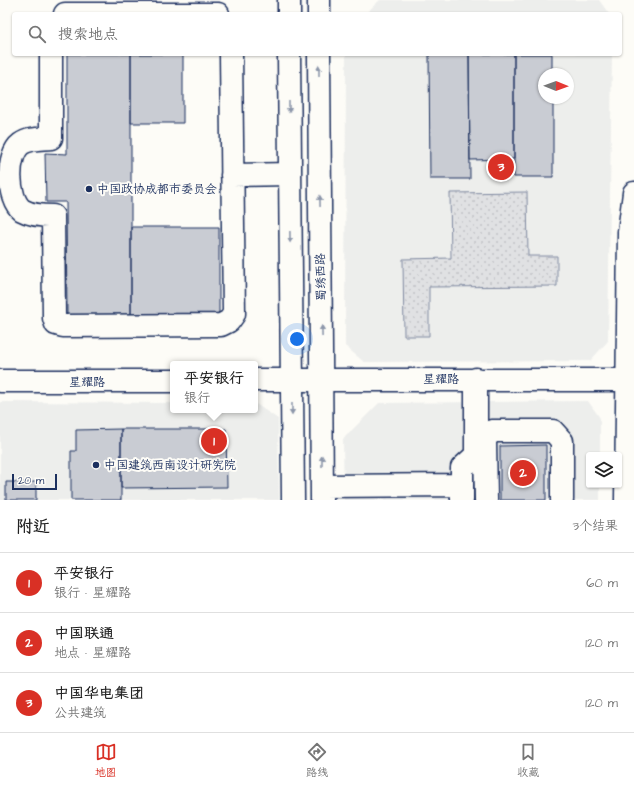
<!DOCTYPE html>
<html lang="zh">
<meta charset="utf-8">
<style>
:root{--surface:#fff;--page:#f6f6f6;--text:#222;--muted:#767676;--line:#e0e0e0;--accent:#d93025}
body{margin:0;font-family:"Architects Daughter","LXGW WenKai TC",sans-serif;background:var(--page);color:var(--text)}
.controls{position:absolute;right:12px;bottom:12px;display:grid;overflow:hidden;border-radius:4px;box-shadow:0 1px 3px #0004}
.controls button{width:36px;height:36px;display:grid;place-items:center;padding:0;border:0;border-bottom:1px solid var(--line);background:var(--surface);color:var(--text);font:20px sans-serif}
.compass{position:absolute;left:538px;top:68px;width:36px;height:36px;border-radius:50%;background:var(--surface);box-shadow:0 1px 3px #0004;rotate:91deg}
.scale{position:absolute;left:12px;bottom:10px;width:45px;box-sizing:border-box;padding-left:4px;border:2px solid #1b2f5e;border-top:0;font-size:11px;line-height:14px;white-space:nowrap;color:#1b2f5e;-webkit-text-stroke:3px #fdfcf7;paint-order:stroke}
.you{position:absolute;left:297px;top:339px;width:14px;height:14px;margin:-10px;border:3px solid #fff;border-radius:50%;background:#1a73e8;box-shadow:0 0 0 6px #1a73e833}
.badge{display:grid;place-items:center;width:26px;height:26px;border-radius:50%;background:var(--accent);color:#fff;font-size:13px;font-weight:700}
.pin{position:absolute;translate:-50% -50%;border:2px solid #fff;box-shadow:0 1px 4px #0006}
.popup{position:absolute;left:170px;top:361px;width:88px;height:52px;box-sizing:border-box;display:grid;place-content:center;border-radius:4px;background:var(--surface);filter:drop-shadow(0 1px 3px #0005);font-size:13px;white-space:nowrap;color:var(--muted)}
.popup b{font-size:15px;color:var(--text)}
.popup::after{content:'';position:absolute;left:50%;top:100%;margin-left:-8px;border:8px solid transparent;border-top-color:var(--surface)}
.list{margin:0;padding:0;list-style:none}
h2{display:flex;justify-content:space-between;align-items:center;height:52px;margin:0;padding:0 16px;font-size:17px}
h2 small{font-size:13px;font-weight:400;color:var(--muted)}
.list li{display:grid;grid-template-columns:26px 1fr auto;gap:12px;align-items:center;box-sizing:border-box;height:60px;padding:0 16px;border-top:1px solid var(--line)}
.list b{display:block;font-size:15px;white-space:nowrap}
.list p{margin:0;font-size:13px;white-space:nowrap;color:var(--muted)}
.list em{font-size:13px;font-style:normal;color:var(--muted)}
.icon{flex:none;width:22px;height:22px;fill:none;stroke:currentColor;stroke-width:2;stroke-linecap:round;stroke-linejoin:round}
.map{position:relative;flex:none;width:634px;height:500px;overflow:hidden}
.search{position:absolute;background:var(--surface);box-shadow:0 1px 3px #0004;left:12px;right:12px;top:12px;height:44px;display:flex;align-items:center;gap:10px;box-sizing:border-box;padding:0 14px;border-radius:4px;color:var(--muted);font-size:15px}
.sheet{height:232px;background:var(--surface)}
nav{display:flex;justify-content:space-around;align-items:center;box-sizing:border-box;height:56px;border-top:1px solid var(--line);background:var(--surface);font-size:11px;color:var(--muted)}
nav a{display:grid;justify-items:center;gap:2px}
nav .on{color:var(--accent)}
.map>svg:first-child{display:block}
</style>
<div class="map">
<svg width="634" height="500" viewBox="0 0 634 500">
<defs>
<pattern id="grass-dots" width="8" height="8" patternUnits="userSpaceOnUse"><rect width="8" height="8" fill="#e0e1e3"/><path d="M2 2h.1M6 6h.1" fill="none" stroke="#c0c1c5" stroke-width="1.8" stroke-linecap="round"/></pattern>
</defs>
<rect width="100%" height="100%" fill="#fdfcf7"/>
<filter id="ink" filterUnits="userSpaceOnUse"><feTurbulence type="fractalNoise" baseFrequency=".025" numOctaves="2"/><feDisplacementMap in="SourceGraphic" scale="8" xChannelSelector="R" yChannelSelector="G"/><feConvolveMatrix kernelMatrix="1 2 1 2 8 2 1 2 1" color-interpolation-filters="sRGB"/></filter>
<g filter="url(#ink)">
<path fill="#edeeec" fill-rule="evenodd" d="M 380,0 L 599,0 L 609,14 L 365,14 Z
M 346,54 L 612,54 L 608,341 L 590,361 L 364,362 L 345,346 ZM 544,74 L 568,74 L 568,98 L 544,98 Z
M 588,401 L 600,418 L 600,455 L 589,455 L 589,485 L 600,485 L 600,500 L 344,500 L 343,439 L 379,403 Z
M 0,402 L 173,403 L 173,410 L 255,410 L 256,404 L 278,419 L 279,500 L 0,500 Z"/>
<path fill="url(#grass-dots)" stroke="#7e88a0" d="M 527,192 L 528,256 L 557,256 L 557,286 L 429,287 L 429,336 L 404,336 L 403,259 L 451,258 L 450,193 Z"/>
<path fill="#c9ccd3" stroke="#1b2f5e" d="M 67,54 L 131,54 L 131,315 L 67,315 L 66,202 L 46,202 L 45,153 L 67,154 Z
M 131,54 L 183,54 L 183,123 L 131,123 Z
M 429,54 L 469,54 L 470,179 L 430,179 Z
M 469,54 L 514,54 L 514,159 L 470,160 Z
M 514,54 L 552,54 L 552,74 L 544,74 L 544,98 L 553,98 L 553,177 L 514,177 Z
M 131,227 L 219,227 L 219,314 L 131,315 Z
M 121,429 L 121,500 L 71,500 L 71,451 L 76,451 L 76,430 Z
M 121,429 L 226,429 L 227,487 L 121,488 Z
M 546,445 L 546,500 L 500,500 L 500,446 Z
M 6,482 L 36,482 L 36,500 L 6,500 Z"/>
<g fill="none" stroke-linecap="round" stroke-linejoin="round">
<g stroke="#1b2f5e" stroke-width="25">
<path id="minor" d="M 289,0 L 289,14
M 319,0 L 319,14
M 65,14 L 218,14
M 51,54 L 51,138 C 42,139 29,138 21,144 C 6,155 7,199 22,210 C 31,215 43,216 53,216 L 54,318 L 56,324 L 63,326 L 221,325 L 229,321 L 234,314 L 231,54
M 289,54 L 293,500
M 319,54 L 322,500
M 232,175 L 290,174
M 255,380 L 627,380
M 0,381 L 173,381
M 322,486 L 462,485
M 462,500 L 462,468 L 476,455 L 476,379
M 486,500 L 485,439 L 492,431 L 553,431 L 562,441 L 562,500
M 626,500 L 629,232 L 634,193"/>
</g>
<use href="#minor" stroke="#fdfcf7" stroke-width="22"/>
</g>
<defs><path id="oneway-solid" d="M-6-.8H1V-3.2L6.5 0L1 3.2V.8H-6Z"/></defs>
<g fill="#8c96aa">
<use href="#oneway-solid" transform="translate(319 71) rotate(-90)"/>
<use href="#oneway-solid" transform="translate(289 107) rotate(90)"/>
<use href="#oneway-solid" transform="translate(320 201) rotate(-91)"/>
<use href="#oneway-solid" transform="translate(290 237) rotate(89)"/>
<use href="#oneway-solid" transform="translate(322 331) rotate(-91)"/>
<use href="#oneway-solid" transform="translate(292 409) rotate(90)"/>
<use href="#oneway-solid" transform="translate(322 461) rotate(-90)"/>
</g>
</g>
<g fill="#1b2f5e" stroke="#fdfcf7" stroke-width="1.5">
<circle cx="89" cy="189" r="4"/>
<circle cx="96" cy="465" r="4"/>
</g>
<g text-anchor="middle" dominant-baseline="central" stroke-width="4" stroke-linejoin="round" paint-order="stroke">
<g font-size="12" fill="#1b2f5e" stroke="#fdfcf7" text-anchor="start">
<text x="97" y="189">中国政协成都市委员会</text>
<text x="104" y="465">中国建筑西南设计研究院</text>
</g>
<g font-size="12" fill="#1b2f5e" stroke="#fdfcf7">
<text transform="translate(321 277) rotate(-91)">蜀绣西路</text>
<text x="441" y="379">星耀路</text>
<text x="87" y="382">星耀路</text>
</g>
</g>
</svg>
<div class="controls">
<button><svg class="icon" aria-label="layers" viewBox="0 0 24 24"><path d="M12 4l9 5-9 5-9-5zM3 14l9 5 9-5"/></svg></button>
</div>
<svg class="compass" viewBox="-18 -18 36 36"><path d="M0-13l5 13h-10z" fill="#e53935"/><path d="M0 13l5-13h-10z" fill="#767676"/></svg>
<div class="scale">20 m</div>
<div class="you"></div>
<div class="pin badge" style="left:214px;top:441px">1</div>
<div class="popup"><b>平安银行</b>银行</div>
<div class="pin badge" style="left:523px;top:473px">2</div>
<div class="pin badge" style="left:501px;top:167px">3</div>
<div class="search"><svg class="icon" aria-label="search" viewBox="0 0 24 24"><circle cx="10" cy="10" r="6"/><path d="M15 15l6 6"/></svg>搜索地点</div>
</div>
<section class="sheet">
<h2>附近<small>3个结果</small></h2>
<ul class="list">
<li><span class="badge">1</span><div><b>平安银行</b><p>银行 · 星耀路</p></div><em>60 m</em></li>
<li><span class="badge">2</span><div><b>中国联通</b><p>地点 · 星耀路</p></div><em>120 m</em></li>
<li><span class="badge">3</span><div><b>中国华电集团</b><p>公共建筑</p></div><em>120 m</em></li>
</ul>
</section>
<nav>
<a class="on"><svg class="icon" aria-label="map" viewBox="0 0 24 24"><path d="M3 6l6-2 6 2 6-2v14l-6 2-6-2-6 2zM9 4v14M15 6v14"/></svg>地图</a>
<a><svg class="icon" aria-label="directions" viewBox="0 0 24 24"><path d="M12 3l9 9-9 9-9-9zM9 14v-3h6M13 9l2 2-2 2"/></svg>路线</a>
<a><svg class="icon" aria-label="saved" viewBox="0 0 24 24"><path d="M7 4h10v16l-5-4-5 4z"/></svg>收藏</a>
</nav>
